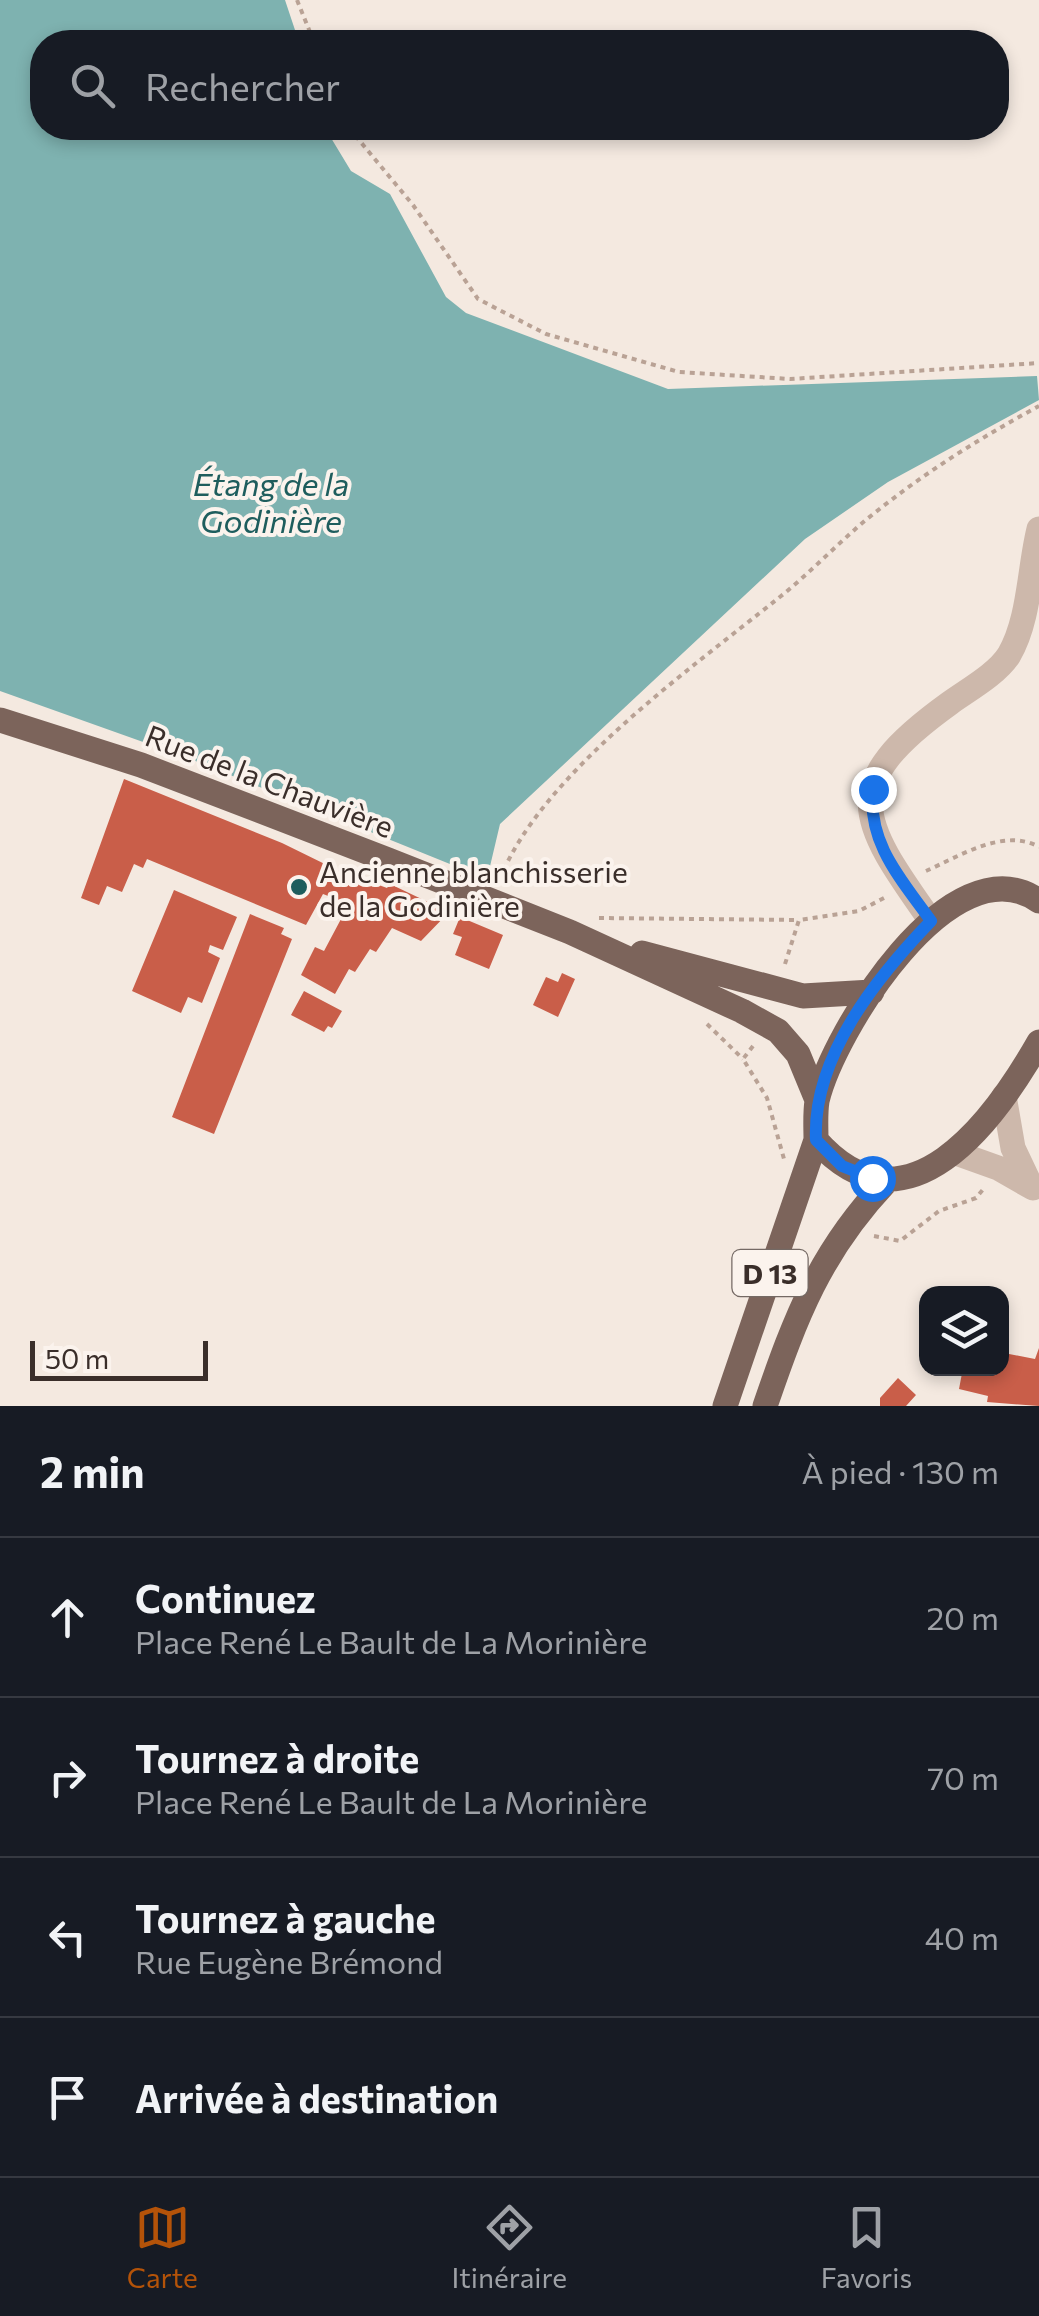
<!DOCTYPE html>
<html lang="fr">
<meta charset="utf-8">
<style>
:root{--surface:#171b24;--page:#20242c;--text:#f1f3f6;--muted:#9ea1a6;--line:#363941;--accent:#b45309}
body{margin:0;font-family:Commissioner,sans-serif;background:var(--page);color:var(--text)}
.controls{position:absolute;right:30px;bottom:30px;display:grid;overflow:hidden;border-radius:20px;box-shadow:0 5px 15px #0003}
.controls button{width:90px;height:90px;display:grid;place-items:center;padding:0;border:0;border-bottom:2px solid var(--line);background:var(--surface);color:var(--text);font:50px sans-serif}
.scale{position:absolute;left:30px;bottom:25px;width:178px;box-sizing:border-box;padding-left:10px;border:5px solid #3a2e2a;border-top:0;font-size:28px;line-height:35px;white-space:nowrap;color:#3a2e2a;-webkit-text-stroke:8px #fbf3ed;paint-order:stroke}
.stop{position:absolute;width:30px;height:30px;margin:-22px;border:8px solid #1a73e8;border-radius:50%;background:#fff}
.stop.end{background:#1a73e8;border-color:#fff;box-shadow:0 2px 10px #0008}
.list{margin:0;padding:0;list-style:none}
h2{display:flex;justify-content:space-between;align-items:center;height:130px;margin:0;padding:0 40px;font-size:42px}
h2 small{font-size:32px;font-weight:400;color:var(--muted)}
.list li{display:grid;grid-template-columns:65px 1fr auto;gap:30px;align-items:center;box-sizing:border-box;height:160px;padding:0 40px;border-top:2px solid var(--line)}
.list b{display:block;font-size:38px;white-space:nowrap}
.list p{margin:0;font-size:32px;white-space:nowrap;color:var(--muted)}
.list em{font-size:32px;font-style:normal;color:var(--muted)}
.icon{flex:none;width:55px;height:55px;fill:none;stroke:currentColor;stroke-width:2;stroke-linecap:round;stroke-linejoin:round}
.map{position:relative;flex:none;width:1039px;height:1406px;overflow:hidden}
.search{position:absolute;background:var(--surface);box-shadow:0 5px 15px #0003;left:30px;right:30px;top:30px;height:110px;display:flex;align-items:center;gap:25px;box-sizing:border-box;padding:0 35px;border-radius:40px;color:var(--muted);font-size:38px}
.sheet{height:770px;background:var(--surface)}
nav{display:flex;justify-content:space-around;align-items:center;box-sizing:border-box;height:140px;border-top:2px solid var(--line);background:var(--surface);font-size:28px;color:var(--muted)}
nav a{display:grid;justify-items:center;gap:5px}
nav .on{color:var(--accent)}
.map>svg:first-child{display:block}
</style>
<div class="map">
<svg width="1039" height="1406" viewBox="0 0 1039 1406">
<rect width="100%" height="100%" fill="#f4e9e0"/>
<path fill="#7eb2b0" d="M 0,0 L 285,0 L 299,42 L 42,42 L 42,128 L 325,128 L 351,171 L 390,194 L 446,297 L 466,313 L 668,389 L 1037,376 L 1039,400 L 888,482 L 805,539 L 500,824 L 487,879 L 188,758 L 0,691 Z"/>
<path fill="#c95e49" d="M 124,779 L 282,843 L 337,870 L 387,888 L 390,884 L 449,912 L 421,941 L 392,928 L 376,952 L 370,949 L 355,972 L 349,969 L 335,994 L 301,975 L 315,947 L 324,951 L 349,904 L 323,894 L 306,925 L 147,859 L 143,868 L 134,864 L 122,892 L 107,886 L 99,905 L 81,898 Z
M 174,890 L 237,917 L 223,950 L 210,945 L 208,952 L 220,958 L 202,1003 L 188,997 L 181,1013 L 132,991 Z
M 250,914 L 284,928 L 281,934 L 292,939 L 214,1134 L 172,1117 Z
M 460,917 L 503,935 L 489,969 L 455,955 L 462,937 L 453,934 Z
M 562,973 L 575,979 L 558,1017 L 533,1005 L 546,977 L 558,982 Z
M 304,991 L 342,1011 L 332,1028 L 328,1026 L 324,1032 L 291,1015 Z
M 1002,1327 L 1009,1329 L 1004,1353 L 1035,1359 L 1039,1348 L 1039,1406 L 987,1402 L 988,1396 L 959,1389 L 963,1368 L 1002,1368 Z
M 898,1378 L 916,1395 L 906,1406 L 880,1406 L 880,1398 Z"/>
<g fill="none" stroke-linecap="round" stroke-linejoin="round">
<path stroke="#b9a295" stroke-width="4" stroke-dasharray="5 5" stroke-linecap="butt" d="M 297,0 L 314,42
M 349,128 L 413,205 L 478,299 L 546,334 L 679,372 L 790,379 L 1039,363
M 926,871 C 958,857 1004,827 1039,847
M 500,879 C 540,776 689,670 776,600 C 808,575 836,545 867,519 C 921,475 978,439 1039,406
M 599,918 L 799,920
M 785,964 L 799,920 L 859,911 L 884,898
M 707,1024 L 743,1059
M 753,1046 L 743,1059 L 767,1098 L 784,1159
M 874,1236 L 900,1241 L 939,1211 L 976,1198 L 985,1187"/>
<path stroke="#cdb8ab" stroke-width="25" d="M 931,921 C 858,818 836,785 950,703 C 968,690 997,674 1009,655 C 1030,619 1029,569 1039,529
M 1004,1096 L 1013,1148 L 1031,1186
M 956,1153 L 998,1168 L 1033,1188"/>
<path stroke="#7c645b" stroke-width="25" d="M 0,720 L 141,765 L 388,860 L 570,932 L 742,1011 L 778,1031 L 798,1054 L 817,1100
M 1039,901 C 951,839 833,1033 817,1101 C 815,1114 816,1127 816,1140 C 906,1242 994,1121 1039,1042
M 642,953 L 803,996 L 872,992
M 725,1406 L 816,1140
M 765,1406 C 796,1316 820,1252 886,1182"/>
</g>
<g fill="none" stroke-linecap="round" stroke-linejoin="round">
<path stroke="#1a73e8" stroke-width="12" d="M 872,1178 L 842,1166 L 816,1140 C 812,1057 877,977 931,921 C 901,879 867,843 873,789"/>
</g>
<circle fill="#1e5d5d" stroke="#fbf3ed" stroke-width="4" cx="299" cy="887" r="10"/>
<g text-anchor="middle" dominant-baseline="central" stroke-width="8" stroke-linejoin="round" paint-order="stroke">
<rect fill="#fbf3ed" stroke="#746964" stroke-width="2.5" x="732.5" y="1250" width="75" height="46" rx="8"/>
<g font-size="28" font-weight="bold" fill="#3a2e2a">
<text x="770" y="1273">D 13</text>
</g>
<g font-size="30" fill="#3a2e2a" stroke="#fbf3ed">
<text transform="translate(270 780) rotate(21)">Rue de la Chauvière</text>
</g>
<g font-size="30" fill="#3a2e2a" stroke="#fbf3ed" text-anchor="start">
<text x="319" y="870">Ancienne blanchisserie<tspan x="319" dy="34">de la Godinière</tspan></text>
</g>
<g font-size="32" font-style="italic" fill="#1e5d5d" stroke="#fbf3ed">
<text x="271" y="483">Étang de la<tspan x="271" dy="37">Godinière</tspan></text>
</g>
</g>
</svg>
<div class="controls">
<button><svg class="icon" aria-label="layers" viewBox="0 0 24 24"><path d="M12 4l9 5-9 5-9-5zM3 14l9 5 9-5"/></svg></button>
</div>
<div class="scale">50 m</div>
<div class="stop" style="left:872px;top:1178px"></div>
<div class="stop end" style="left:873px;top:789px"></div>
<div class="search"><svg class="icon" aria-label="search" viewBox="0 0 24 24"><circle cx="10" cy="10" r="6"/><path d="M15 15l6 6"/></svg>Rechercher</div>
</div>
<section class="sheet">
<h2>2 min<small>À pied · 130 m</small></h2>
<ul class="list">
<li><svg class="icon" aria-label="ahead" viewBox="0 0 24 24"><path d="M12 20V5M6 11l6-6 6 6"/></svg><div><b>Continuez</b><p>Place René Le Bault de La Morinière</p></div><em>20 m</em></li>
<li><svg class="icon" aria-label="right" viewBox="0 0 24 24"><path d="M7 20v-9h11M14 6l5 5-5 5"/></svg><div><b>Tournez à droite</b><p>Place René Le Bault de La Morinière</p></div><em>70 m</em></li>
<li><svg class="icon" aria-label="left" viewBox="0 0 24 24"><path d="M17 20v-9H6M10 6l-5 5 5 5"/></svg><div><b>Tournez à gauche</b><p>Rue Eugène Brémond</p></div><em>40 m</em></li>
<li><svg class="icon" aria-label="arrive" viewBox="0 0 24 24"><path d="M6 21V4h12l-3 4 3 4H6"/></svg><div><b>Arrivée à destination</b></div></li>
</ul>
</section>
<nav>
<a class="on"><svg class="icon" aria-label="map" viewBox="0 0 24 24"><path d="M3 6l6-2 6 2 6-2v14l-6 2-6-2-6 2zM9 4v14M15 6v14"/></svg>Carte</a>
<a><svg class="icon" aria-label="directions" viewBox="0 0 24 24"><path d="M12 3l9 9-9 9-9-9zM9 14v-3h6M13 9l2 2-2 2"/></svg>Itinéraire</a>
<a><svg class="icon" aria-label="saved" viewBox="0 0 24 24"><path d="M7 4h10v16l-5-4-5 4z"/></svg>Favoris</a>
</nav>
